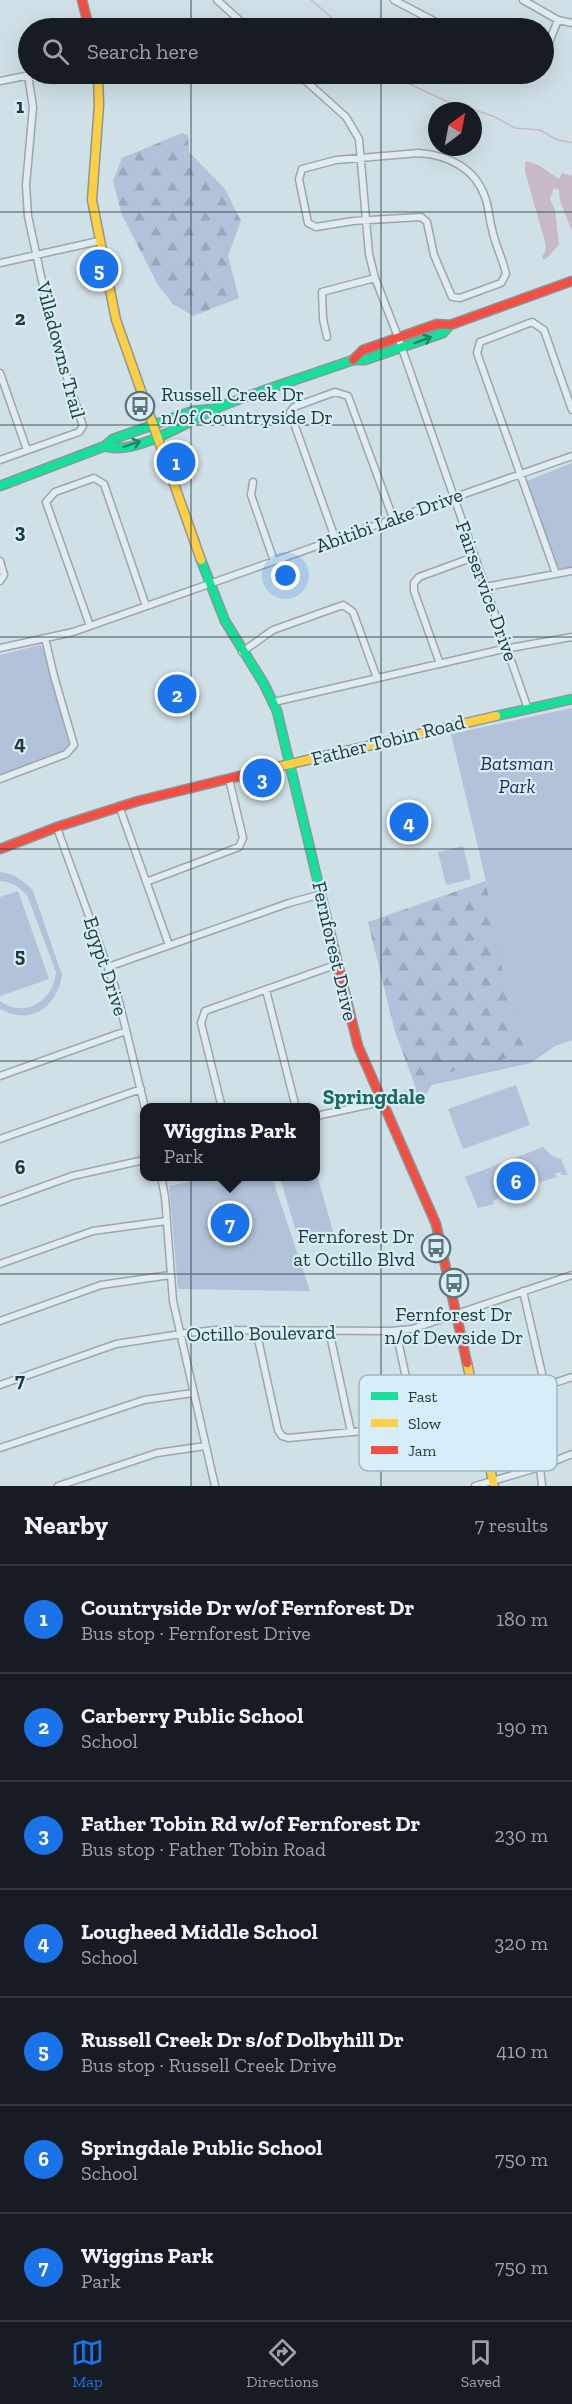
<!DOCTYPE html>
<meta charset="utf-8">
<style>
:root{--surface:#171b24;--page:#20242c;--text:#f1f3f6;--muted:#9ea1a6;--line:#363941;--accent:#1a73e8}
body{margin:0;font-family:"Zilla Slab",serif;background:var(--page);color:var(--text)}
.compass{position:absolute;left:428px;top:102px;width:54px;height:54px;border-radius:50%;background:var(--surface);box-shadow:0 6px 24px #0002;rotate:32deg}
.you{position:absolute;left:286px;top:576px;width:21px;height:21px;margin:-15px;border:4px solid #fff;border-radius:50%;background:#1a73e8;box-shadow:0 0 0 9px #1a73e833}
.badge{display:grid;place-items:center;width:39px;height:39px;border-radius:50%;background:var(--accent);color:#fff;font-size:20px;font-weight:700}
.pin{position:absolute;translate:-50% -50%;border:3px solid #fff;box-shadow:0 2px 6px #0006}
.popup{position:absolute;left:140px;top:1103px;width:180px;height:78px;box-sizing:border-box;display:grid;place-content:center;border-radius:12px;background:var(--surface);filter:drop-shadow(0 2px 4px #0005);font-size:20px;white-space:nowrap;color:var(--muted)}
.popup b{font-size:22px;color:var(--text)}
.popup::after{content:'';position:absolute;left:50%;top:100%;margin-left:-12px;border:12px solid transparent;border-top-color:var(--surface)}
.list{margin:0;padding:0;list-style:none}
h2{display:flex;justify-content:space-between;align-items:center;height:78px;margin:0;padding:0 24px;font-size:26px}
h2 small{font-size:20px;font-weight:400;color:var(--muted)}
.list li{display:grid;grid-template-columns:39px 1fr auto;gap:18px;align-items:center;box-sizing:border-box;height:108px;padding:0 24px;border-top:2px solid var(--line)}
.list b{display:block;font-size:22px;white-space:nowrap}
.list p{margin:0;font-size:20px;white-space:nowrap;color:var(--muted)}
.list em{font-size:20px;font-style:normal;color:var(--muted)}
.icon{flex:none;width:33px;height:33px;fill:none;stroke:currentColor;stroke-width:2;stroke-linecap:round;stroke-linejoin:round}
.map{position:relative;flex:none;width:572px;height:1486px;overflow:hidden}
.search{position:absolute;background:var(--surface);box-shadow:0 6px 24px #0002;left:18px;right:18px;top:18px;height:66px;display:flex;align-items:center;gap:15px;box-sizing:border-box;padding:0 21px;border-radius:33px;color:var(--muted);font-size:22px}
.sheet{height:834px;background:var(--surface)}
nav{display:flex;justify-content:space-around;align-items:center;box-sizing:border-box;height:84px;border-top:2px solid var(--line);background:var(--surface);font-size:16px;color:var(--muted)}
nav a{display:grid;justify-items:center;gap:3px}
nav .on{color:var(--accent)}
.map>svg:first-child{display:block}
</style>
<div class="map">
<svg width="572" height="1486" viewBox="0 0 572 1486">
<defs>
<pattern id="forest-firs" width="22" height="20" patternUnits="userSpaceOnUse" patternTransform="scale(1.5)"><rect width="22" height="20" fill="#b2c2da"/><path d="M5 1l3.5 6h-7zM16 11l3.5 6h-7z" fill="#99a7bc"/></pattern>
</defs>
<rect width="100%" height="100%" fill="#d0e0e7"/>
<path fill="url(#forest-firs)" d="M 182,133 L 188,135 L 189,152 L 225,189 L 241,221 L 228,256 L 239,298 L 193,316 L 173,304 L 158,285 L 122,215 L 113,181 L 122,158 Z
M 486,881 C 496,940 507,997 527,1054 L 432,1077 L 416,1088 L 395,1032 L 368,922 Z"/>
<path fill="#b2c2da" d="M 572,463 L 572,567 L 561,569 L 556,565 L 527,481 Z
M 40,645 L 44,649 L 69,745 L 64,751 L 0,775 L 0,655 Z
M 572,708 L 572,1040 L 555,1046 L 531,1063 L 432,1085 L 423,1098 L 391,1106 L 386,1096 L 416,1088 L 432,1077 L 527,1054 L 514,1015 L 499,957 L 486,881 L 451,734 Z
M 463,846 L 471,879 L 446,885 L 438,852 Z
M 0,872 C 15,874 23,880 33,891 L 62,975 C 57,1007 31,1026 0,1009 L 0,1001 C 26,1019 53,1001 56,972 L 27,895 C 19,887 12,882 0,881 Z
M 18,891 L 49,979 L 0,996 L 0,897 Z
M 516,1085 L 530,1125 L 463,1149 L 448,1109 Z
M 543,1147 L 552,1156 L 561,1159 L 568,1175 L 562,1175 L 560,1172 L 555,1174 L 557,1177 L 537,1183 L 534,1173 L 530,1171 L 495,1184 L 500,1198 L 493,1201 L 494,1204 L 478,1208 L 465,1177 Z
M 316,1171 L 334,1235 L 300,1245 L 281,1181 L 295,1177 L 316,1176 Z
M 213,1177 L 272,1177 L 310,1291 L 178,1289 L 169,1186 Z"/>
<path fill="#c8b9c9" d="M 527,161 L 540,166 L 559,179 L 562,173 L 572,176 L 572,231 L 560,201 L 559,190 L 554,188 L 550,199 L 555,210 L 559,245 L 545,260 L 542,258 L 546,249 L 545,242 L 525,172 L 525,163 Z"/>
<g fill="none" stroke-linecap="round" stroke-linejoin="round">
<path stroke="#c8b9c9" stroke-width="1.5" d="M 311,0 L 344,28
M 392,74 L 399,79 L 446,101 L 493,116 L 515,128 L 540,130 L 555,139 L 572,143"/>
<g stroke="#98a8ac" stroke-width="9">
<path id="street" d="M 217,0 L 248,28
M 394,0 L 447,28
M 523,0 L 558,20 L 572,23
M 544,55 L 558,20
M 298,74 L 346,117 L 359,139 L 369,254 L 375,278 L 398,337 L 528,709
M 0,81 L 35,74
M 419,153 C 448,155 475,168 485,197 C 489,207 489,219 492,229 C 495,245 503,259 506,274 L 501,283 L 460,298 L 452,297 L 434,255 L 427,222 L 421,217 L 353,221 L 316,227 L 308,223 L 299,179 L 302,169 L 336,160 Z
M 0,263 L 99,241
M 327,337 L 323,319 L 322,292 L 375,278
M 0,373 L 27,450
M 0,460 L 79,432 L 83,426 L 55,341 L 28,216 L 26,185 L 33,107 L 28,75
M 253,482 L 251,495 L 274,561
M 335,538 L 290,412 L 294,407 L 335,392 L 348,396 L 393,518
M 0,561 L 4,575 L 0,581
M 556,574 L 477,353 L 480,342 L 532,322 L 544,330 L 572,410
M 485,587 L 572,571
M 90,626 L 46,502 L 55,492 L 94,478 L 104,484 L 146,606
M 0,648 L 73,632 L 572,456
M 242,652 L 273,630 L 343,605 L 353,612 L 377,678
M 440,664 L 414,591 L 414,583 L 419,577 L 474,557
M 274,702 L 499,650 L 572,637
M 0,779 L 66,754 L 74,745 L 54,676 L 45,638
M 119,806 L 169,945
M 57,828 L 117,993 L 145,1108
M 146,882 L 239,847 L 243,838 L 229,779
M 108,967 L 289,903 L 322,894
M 266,990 L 296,1108
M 0,1076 L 126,1031
M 222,1108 L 201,1023 L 205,1011 L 338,964
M 316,1116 L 381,1102
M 0,1139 L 141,1089
M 161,1176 L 165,1197 L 173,1301 L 215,1486
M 0,1202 L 72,1176 L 144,1160
M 0,1264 L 93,1231 L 166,1221
M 523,1291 L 543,1378 C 551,1387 562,1380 572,1377
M 0,1321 L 101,1285 L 170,1275
M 256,1330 L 278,1430 L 282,1436 L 288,1438 L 406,1427 L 413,1421 L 414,1415 L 396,1331
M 329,1330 L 351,1432
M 0,1385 L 116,1344 L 187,1333 L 217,1330 L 390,1331 L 412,1329 L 572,1275
M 0,1448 L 144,1400 L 193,1393
M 540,1467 L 542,1486
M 58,1486 L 157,1453 L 205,1446
M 475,1486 L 540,1467 L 572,1454"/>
</g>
<g stroke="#88989c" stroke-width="11">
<path id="fast" d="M 105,446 C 134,457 190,420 217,408 C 261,390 308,376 353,360 L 365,360 L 443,333 L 450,325
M 0,486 L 105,446 L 113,439 L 193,411 L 212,409
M 201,560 L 225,621 L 264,684 L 277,711 L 329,928
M 496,716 L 572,699"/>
</g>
<g stroke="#88989c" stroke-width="11">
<path id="slow" d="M 98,74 L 99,105 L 92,200 L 116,320 L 201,560
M 260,771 L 496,716
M 467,1363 L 494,1486"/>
</g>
<g stroke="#88989c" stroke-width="11">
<path id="jam" d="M 82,0 L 89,28
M 353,360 L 363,350 L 437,324 L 450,325 L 572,281
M 0,849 L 60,826 L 138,801 L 260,771
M 329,928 L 358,1046 L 436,1224 L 467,1363"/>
</g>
<use href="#street" stroke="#e2ebef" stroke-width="6"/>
<use href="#fast" stroke="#16e098" stroke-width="8"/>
<use href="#slow" stroke="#ffcf43" stroke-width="8"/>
<use href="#jam" stroke="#f24e42" stroke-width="8"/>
</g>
<defs><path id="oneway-shaft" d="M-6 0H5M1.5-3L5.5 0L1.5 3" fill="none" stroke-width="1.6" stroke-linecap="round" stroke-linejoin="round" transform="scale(1.5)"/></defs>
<g stroke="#1c8565">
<use href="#oneway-shaft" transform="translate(423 340) rotate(-20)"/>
<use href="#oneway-shaft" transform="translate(132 444) rotate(-19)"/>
</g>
<path fill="none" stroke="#203a3c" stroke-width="1.5" stroke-opacity="0.55" d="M 191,0 L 191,28M 381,0 L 381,28M 191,74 L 191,1486M 381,74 L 381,1486M 0,212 L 572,212M 0,425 L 572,425M 0,637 L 572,637M 0,849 L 572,849M 0,1061 L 572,1061M 0,1274 L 572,1274"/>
<defs>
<g id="bus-ring" transform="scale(1.5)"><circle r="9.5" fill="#d7edf7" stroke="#5e7478" stroke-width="1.5"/><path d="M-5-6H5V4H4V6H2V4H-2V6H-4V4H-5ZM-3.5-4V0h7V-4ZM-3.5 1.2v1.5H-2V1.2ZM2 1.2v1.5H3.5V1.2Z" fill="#5e7478"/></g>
</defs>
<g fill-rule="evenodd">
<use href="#bus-ring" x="140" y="406"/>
<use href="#bus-ring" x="436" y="1248"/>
<use href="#bus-ring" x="454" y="1283"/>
</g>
<g text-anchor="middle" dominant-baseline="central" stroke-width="4.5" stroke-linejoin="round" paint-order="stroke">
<g font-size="20" fill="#203a3c" stroke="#d7edf7">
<text transform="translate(61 350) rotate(75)">Villadowns Trail</text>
<text transform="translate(389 520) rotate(-20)">Abitibi Lake Drive</text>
<text transform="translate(487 591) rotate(70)">Fairservice Drive</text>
<text transform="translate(388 740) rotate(-14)">Father Tobin Road</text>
<text transform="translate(335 951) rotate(77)">Fernforest Drive</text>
<text transform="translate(106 966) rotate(72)">Egypt Drive</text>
<text transform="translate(261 1333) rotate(-1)">Octillo Boulevard</text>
</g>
<g font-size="20" fill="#203a3c" stroke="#d7edf7" text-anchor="start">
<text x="161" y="394">Russell Creek Dr<tspan x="161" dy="23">n/of Countryside Dr</tspan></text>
<text x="415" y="1236" text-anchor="end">Fernforest Dr<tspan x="415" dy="23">at Octillo Blvd</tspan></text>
<text x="454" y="1314" text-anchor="middle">Fernforest Dr<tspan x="454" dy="23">n/of Dewside Dr</tspan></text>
</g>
<g font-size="20" font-style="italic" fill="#262e59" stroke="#d7edf7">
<text x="517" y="763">Batsman<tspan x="517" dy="23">Park</tspan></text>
</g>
<g font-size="21" font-weight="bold" fill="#1e6a5a" stroke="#d7edf7">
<text x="374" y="1096">Springdale</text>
</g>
</g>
<rect x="359" y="1375" width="198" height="96" rx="9" fill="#d7edf7" stroke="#a0b7bf" stroke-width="1.5"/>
<rect x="371" y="1392" width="27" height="8" fill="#16e098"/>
<rect x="371" y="1419" width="27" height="8" fill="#ffcf43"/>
<rect x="371" y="1446" width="27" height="8" fill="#f24e42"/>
<g font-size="16" fill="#203a3c">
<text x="408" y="1402">Fast</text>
<text x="408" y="1429">Slow</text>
<text x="408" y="1456">Jam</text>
</g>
<g font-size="20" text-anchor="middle" font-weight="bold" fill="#203a3c" stroke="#d7edf7" stroke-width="4.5" stroke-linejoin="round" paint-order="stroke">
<text x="20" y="113">1</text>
<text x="20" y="325">2</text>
<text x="20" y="538">3</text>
<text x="20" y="750">4</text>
<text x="20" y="962">5</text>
<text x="20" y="1174">6</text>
<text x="20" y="1387">7</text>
</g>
</svg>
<svg class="compass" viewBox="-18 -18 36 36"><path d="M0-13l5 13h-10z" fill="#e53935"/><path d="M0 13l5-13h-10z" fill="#9ea1a6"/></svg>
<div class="you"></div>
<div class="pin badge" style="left:176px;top:462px">1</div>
<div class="pin badge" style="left:177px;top:694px">2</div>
<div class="pin badge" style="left:262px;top:778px">3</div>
<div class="pin badge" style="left:409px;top:822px">4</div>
<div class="pin badge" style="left:99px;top:269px">5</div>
<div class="pin badge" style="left:516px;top:1181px">6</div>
<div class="pin badge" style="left:230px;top:1223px">7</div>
<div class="popup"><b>Wiggins Park</b>Park</div>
<div class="search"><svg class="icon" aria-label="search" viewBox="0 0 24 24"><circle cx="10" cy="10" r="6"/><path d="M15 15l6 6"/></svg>Search here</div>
</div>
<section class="sheet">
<h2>Nearby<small>7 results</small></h2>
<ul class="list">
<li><span class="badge">1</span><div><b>Countryside Dr w/of Fernforest Dr</b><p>Bus stop · Fernforest Drive</p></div><em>180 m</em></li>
<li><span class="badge">2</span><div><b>Carberry Public School</b><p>School</p></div><em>190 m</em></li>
<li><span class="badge">3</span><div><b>Father Tobin Rd w/of Fernforest Dr</b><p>Bus stop · Father Tobin Road</p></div><em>230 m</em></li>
<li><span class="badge">4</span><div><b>Lougheed Middle School</b><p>School</p></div><em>320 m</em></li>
<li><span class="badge">5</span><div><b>Russell Creek Dr s/of Dolbyhill Dr</b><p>Bus stop · Russell Creek Drive</p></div><em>410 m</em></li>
<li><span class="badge">6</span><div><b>Springdale Public School</b><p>School</p></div><em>750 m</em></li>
<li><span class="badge">7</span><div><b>Wiggins Park</b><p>Park</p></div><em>750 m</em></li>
</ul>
</section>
<nav>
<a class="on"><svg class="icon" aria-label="map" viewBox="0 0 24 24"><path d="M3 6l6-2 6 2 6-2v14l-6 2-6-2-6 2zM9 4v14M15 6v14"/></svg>Map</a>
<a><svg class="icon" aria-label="directions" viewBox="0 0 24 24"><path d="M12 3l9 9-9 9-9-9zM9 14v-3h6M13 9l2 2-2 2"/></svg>Directions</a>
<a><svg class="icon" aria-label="saved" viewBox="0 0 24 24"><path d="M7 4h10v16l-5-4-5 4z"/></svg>Saved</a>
</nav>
